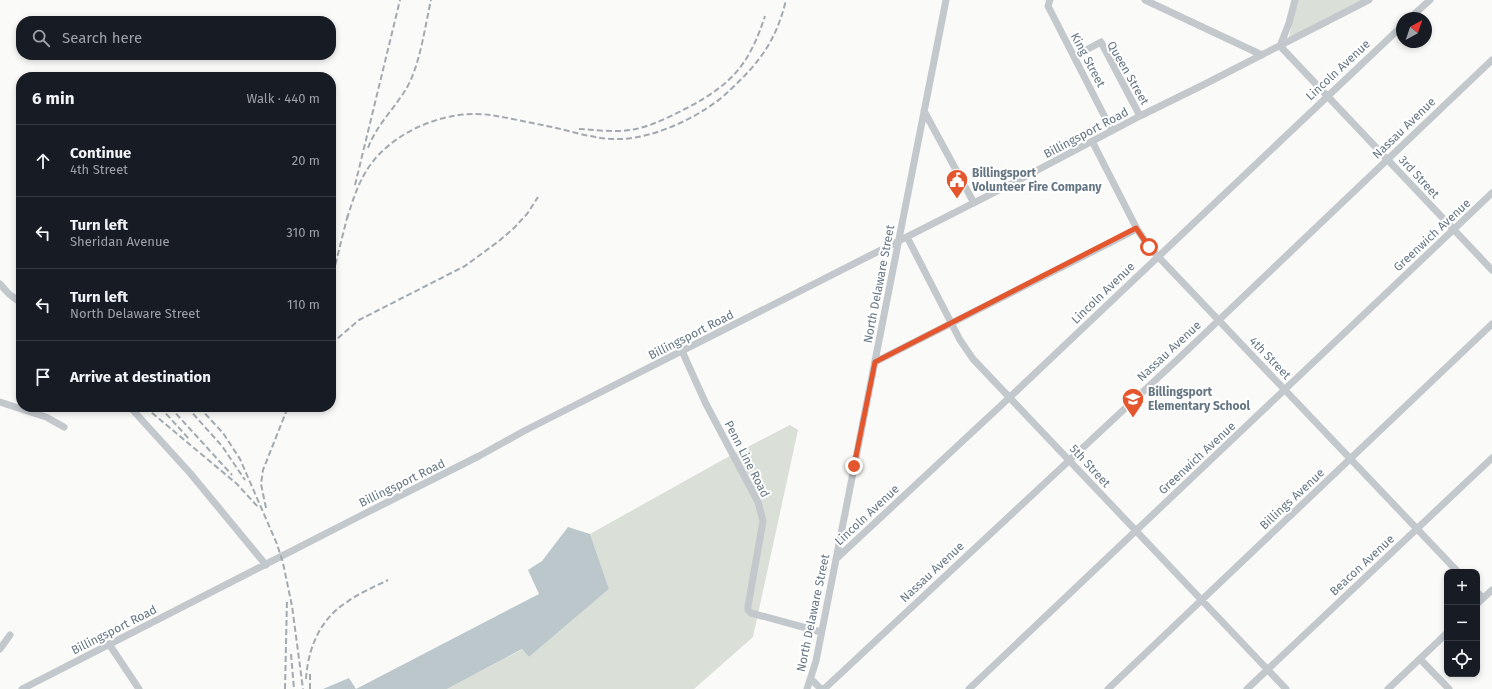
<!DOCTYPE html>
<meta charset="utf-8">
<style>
:root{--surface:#171b24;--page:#242831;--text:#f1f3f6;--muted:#9ea1a6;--line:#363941}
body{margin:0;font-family:"Fira Sans",sans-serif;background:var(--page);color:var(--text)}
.controls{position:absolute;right:12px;bottom:12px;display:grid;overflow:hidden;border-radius:8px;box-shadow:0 2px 6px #0003}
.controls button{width:36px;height:36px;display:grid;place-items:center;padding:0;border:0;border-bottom:1px solid var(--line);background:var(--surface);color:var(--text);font:20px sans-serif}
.compass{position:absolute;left:1396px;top:12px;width:36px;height:36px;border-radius:50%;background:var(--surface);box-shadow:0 2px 6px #0003;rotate:40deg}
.stop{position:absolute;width:12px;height:12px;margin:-9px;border:3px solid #e4572e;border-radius:50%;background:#fff}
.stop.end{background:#e4572e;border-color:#fff;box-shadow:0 1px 4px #0008}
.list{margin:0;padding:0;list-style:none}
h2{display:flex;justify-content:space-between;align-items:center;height:52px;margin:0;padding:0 16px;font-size:17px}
h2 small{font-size:13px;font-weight:400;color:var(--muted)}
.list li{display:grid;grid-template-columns:26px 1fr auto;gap:12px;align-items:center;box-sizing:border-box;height:72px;padding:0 16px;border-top:1px solid var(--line)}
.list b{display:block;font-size:15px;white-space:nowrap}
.list p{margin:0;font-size:13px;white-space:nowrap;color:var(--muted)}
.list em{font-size:13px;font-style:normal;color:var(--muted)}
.icon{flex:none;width:22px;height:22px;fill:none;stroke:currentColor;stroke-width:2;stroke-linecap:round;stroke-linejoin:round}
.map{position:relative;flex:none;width:1492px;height:689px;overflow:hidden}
.search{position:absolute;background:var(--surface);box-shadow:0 2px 6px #0003;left:16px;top:16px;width:320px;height:44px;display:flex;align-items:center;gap:10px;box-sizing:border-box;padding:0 14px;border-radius:16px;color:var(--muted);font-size:15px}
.panel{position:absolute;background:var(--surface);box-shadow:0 2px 6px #0003;left:16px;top:72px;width:320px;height:340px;border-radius:16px}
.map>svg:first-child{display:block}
</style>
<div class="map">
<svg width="1492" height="689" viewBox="0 0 1492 689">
<rect width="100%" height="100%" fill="#fafaf8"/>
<path fill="#dadfd7" d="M 1297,0 L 1367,0 L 1288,41 Z
M 790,425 L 798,430 L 753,637 L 694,689 L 447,689 L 523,649 L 529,657 L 609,589 L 590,534 L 726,458 Z"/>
<path fill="#bbc7cb" d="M 568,527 L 590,534 L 609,589 L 529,657 L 522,649 L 447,689 L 323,689 L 349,678 L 356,689 L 539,594 L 528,570 L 542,561 Z"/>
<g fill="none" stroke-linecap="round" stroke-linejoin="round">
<path stroke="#c3c8cc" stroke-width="7" d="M 1050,0 L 1048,6 L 1112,131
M 1145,0 L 1262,55
M 1295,0 L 1289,23 L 1280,46 L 1492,270
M 1410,18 L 1430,0
M 1075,56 L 1101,42 L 1140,116
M 924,111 L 974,203
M 1092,141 L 1137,229 L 1149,247 L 1458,572
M 907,237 L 960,340 L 973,359 L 1286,689
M 0,284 L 9,294 L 21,303
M 682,351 L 706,404 L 758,502 L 763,521 L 748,606 L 748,610 L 751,613 L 821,632
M 875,362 L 1137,229
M 0,402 L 46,417 L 64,427
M 130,407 L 190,473 L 266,565
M 836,559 L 1010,397 L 1402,26
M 1477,592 L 1483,598
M 1477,604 L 1492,590
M 109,644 L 139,689
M 0,649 L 10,635
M 1420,659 L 1449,689
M 811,679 L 821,689
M 22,689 L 360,516 L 479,456 L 524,431 L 1015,182 L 1140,116 L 1203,85 L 1369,0
M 807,689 L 816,661 L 946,0
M 824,689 L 1178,359 L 1492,60
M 969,689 L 1492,193
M 1108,689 L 1492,324
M 1247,689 L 1492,458
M 1388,689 L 1447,633"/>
<path stroke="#a2aab0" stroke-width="2" stroke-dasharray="6 3" stroke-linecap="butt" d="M 579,129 C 597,130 618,133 636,129 C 654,125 671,116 687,108 C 732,84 749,65 765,16
M 368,148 C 376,126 394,109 406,89 C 420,66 425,26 431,0
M 355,185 L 400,0
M 347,219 C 353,199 359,180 371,164 C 396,130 448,109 490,115 C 510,118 531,123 552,127 C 574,132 598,140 621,139 C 656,138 704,115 729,91 C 760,62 776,41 786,0
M 331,282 L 348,214
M 331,344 L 359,320 L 465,266 L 499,241 L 514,228 L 527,214 L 538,197
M 145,407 L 237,484 L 258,507
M 160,407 L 189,439
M 170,407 L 232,475
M 187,407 L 222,446 L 245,480
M 199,407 L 223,433 L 240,459 L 277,544 L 283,563 L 292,606 L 303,689
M 266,508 L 261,484 L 263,470 L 288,407
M 291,654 L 294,689
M 306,679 C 308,648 320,619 347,602 C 359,593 374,587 388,580
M 285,689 L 287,599
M 310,689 L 310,673"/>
</g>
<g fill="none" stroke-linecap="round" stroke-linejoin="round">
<path stroke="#e4572e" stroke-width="5" d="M 854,466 L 875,362 L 1136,228 L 1149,247"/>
</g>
<defs>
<g id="civic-pin" transform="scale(1.15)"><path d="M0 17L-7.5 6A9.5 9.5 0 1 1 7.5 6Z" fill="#e4572e" stroke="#fff"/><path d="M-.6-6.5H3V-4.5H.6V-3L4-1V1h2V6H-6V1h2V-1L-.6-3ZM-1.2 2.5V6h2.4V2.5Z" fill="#fff"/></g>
<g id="school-pin" transform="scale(1.15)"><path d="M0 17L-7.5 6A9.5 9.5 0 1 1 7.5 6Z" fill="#e4572e" stroke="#fff"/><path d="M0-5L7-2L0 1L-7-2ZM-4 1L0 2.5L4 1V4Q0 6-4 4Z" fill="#fff"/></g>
</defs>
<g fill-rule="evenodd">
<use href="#civic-pin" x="957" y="180"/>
<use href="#school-pin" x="1133" y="399"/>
</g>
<g text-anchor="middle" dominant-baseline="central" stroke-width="4" stroke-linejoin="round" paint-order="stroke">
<g font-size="12" fill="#657683" stroke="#fff">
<text transform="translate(1088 60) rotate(62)">King Street</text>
<text transform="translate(1338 70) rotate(-43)">Lincoln Avenue</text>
<text transform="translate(1128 73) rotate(60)">Queen Street</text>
<text transform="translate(1404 128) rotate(-44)">Nassau Avenue</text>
<text transform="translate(1086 133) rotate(-28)">Billingsport Road</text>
<text transform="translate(1419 177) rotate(47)">3rd Street</text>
<text transform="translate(1432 235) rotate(-43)">Greenwich Avenue</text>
<text transform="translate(879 284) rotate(-79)">North Delaware Street</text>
<text transform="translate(1103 293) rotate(-44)">Lincoln Avenue</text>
<text transform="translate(691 335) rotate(-27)">Billingsport Road</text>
<text transform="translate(1169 351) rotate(-43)">Nassau Avenue</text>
<text transform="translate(1270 358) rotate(46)">4th Street</text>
<text transform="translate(1197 458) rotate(-43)">Greenwich Avenue</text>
<text transform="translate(747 459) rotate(63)">Penn Line Road</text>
<text transform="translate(1090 466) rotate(47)">5th Street</text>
<text transform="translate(402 483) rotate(-26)">Billingsport Road</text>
<text transform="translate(1292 499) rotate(-43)">Billings Avenue</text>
<text transform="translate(867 515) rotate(-43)">Lincoln Avenue</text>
<text transform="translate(1362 565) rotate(-43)">Beacon Avenue</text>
<text transform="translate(932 572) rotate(-43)">Nassau Avenue</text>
<text transform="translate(813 613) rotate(-78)">North Delaware Street</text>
<text transform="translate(114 630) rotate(-27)">Billingsport Road</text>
</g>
<g font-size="12" font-weight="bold" fill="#657683" stroke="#fff" text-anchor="start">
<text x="972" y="173">Billingsport<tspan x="972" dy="14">Volunteer Fire Company</tspan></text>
<text x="1148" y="392">Billingsport<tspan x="1148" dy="14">Elementary School</tspan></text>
</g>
</g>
</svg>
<div class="controls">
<button>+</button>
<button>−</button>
<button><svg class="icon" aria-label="locate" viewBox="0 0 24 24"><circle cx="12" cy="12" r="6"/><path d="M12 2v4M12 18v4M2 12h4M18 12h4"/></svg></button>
</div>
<svg class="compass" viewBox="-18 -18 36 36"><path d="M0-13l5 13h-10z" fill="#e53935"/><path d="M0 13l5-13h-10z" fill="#9ea1a6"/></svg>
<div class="stop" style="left:1149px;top:247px"></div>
<div class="stop end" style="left:854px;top:466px"></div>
<div class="search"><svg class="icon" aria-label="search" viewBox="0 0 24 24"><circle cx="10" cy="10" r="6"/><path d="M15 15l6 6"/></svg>Search here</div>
<section class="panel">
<h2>6 min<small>Walk · 440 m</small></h2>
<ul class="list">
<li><svg class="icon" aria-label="ahead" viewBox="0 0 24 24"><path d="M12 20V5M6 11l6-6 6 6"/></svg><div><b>Continue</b><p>4th Street</p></div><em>20 m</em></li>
<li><svg class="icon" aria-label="left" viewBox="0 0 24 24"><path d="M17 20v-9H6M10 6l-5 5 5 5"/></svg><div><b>Turn left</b><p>Sheridan Avenue</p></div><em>310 m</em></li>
<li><svg class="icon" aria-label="left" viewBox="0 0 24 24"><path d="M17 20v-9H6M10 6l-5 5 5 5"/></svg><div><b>Turn left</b><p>North Delaware Street</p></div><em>110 m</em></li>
<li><svg class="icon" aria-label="arrive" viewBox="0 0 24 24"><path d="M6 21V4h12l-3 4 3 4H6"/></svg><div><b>Arrive at destination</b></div></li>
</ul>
</section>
</div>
